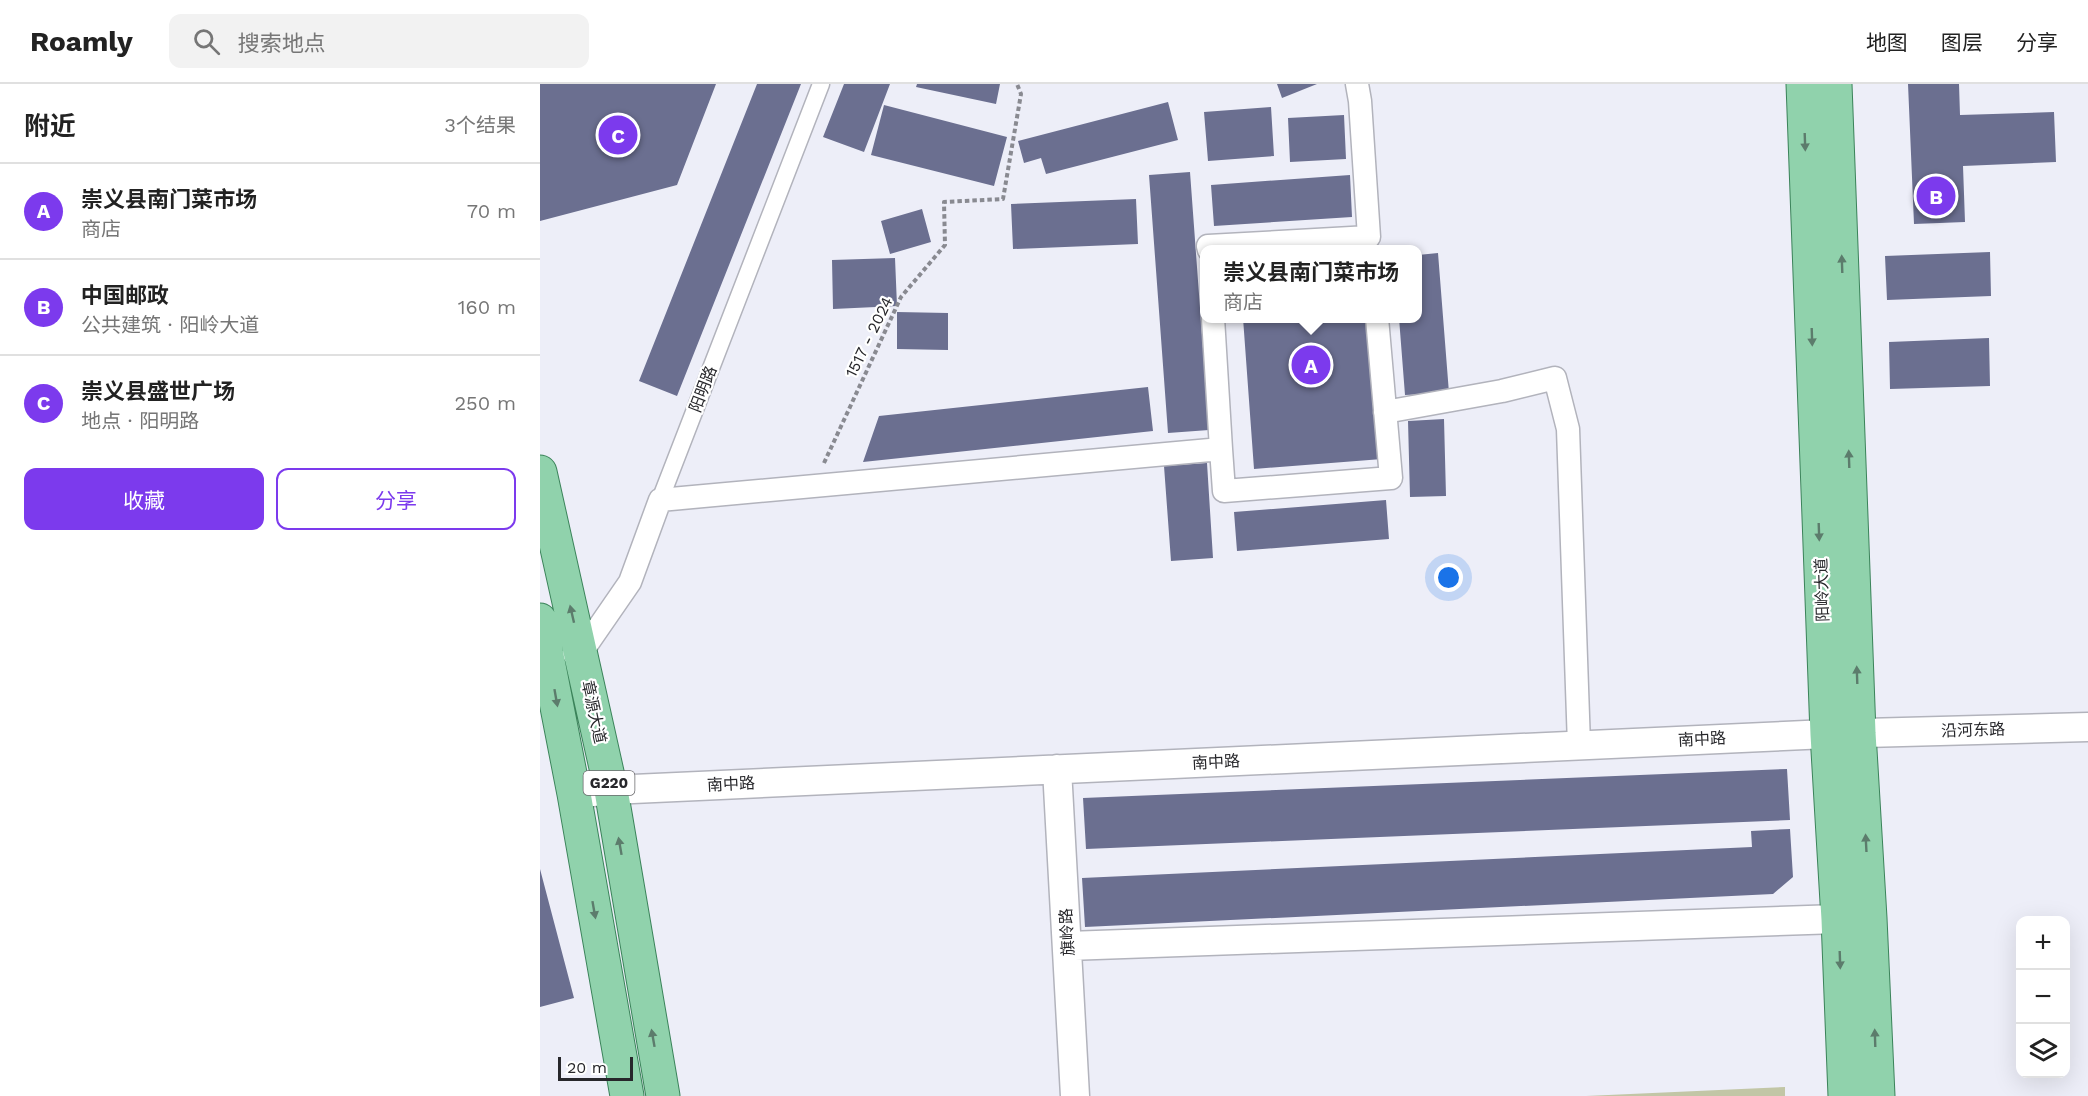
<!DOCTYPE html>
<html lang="zh">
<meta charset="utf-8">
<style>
:root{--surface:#fff;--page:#f2f2f2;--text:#222;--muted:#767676;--line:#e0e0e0;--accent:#7c3aed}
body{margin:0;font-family:"Work Sans","Noto Sans SC",sans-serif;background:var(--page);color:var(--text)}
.controls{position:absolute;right:18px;bottom:18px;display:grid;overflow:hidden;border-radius:12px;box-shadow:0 6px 24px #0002}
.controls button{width:54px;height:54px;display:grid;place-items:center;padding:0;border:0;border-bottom:2px solid var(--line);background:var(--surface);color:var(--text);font:30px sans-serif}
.scale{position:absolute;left:18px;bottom:15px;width:75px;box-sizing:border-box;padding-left:6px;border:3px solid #27272b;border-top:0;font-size:16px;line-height:21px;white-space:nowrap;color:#27272b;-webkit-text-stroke:4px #fff;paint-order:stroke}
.you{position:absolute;left:909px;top:494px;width:21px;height:21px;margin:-15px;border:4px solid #fff;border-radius:50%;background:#1a73e8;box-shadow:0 0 0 9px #1a73e833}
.badge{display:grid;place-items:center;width:39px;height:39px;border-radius:50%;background:var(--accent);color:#fff;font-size:20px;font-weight:700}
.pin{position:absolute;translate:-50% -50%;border:3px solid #fff;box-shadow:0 2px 6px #0006}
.popup{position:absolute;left:660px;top:161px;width:222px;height:78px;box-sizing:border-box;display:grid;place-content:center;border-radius:12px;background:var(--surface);filter:drop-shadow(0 2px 4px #0005);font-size:20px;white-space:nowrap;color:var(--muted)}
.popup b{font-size:22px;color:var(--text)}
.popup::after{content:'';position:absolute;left:50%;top:100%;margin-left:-12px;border:12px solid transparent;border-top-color:var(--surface)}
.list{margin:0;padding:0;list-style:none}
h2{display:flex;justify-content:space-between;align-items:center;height:78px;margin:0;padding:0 24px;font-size:26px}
h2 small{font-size:20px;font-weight:400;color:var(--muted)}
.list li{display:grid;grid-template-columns:39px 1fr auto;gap:18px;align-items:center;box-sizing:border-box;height:96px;padding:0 24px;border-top:2px solid var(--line)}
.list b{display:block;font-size:22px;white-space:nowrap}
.list p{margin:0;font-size:20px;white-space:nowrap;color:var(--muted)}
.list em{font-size:20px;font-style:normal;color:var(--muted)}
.actions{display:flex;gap:12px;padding:18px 24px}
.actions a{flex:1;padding:14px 0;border:2px solid var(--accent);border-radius:12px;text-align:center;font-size:21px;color:var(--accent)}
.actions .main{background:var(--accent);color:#fff}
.icon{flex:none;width:33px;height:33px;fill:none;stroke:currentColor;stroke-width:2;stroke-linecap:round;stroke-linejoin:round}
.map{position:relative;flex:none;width:1548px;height:1012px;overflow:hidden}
header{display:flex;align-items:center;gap:36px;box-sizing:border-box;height:84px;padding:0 30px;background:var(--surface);border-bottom:2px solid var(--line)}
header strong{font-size:28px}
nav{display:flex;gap:33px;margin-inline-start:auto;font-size:21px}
.search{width:420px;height:54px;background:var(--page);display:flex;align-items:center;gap:15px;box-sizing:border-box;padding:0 21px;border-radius:12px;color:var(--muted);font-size:22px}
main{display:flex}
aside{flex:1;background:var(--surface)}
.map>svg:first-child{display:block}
</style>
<header>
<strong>Roamly</strong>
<div class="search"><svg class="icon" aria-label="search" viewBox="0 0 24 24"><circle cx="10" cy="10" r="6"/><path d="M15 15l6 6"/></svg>搜索地点</div>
<nav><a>地图</a><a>图层</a><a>分享</a></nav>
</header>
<main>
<aside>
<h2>附近<small>3个结果</small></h2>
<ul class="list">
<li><span class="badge">A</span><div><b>崇义县南门菜市场</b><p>商店</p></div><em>70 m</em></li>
<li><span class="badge">B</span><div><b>中国邮政</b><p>公共建筑 · 阳岭大道</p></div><em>160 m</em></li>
<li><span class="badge">C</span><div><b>崇义县盛世广场</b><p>地点 · 阳明路</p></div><em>250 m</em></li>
</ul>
<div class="actions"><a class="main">收藏</a><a>分享</a></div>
</aside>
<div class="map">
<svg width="1548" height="1012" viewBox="0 0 1548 1012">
<rect width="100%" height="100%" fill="#edeef8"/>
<path fill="#c2c6a6" d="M 1245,1003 L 1245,1012 L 1046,1012 Z"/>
<path fill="#6b6f90" d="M 0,0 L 176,0 L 137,101 L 0,137 Z
M 217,0 L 261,0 L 137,312 L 99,297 Z
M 304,0 L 350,0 L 324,68 L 283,53 Z
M 377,0 L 460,0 L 456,20 L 376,3 Z
M 737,0 L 777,0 L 742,14 Z
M 1368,0 L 1419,0 L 1420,31 L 1514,28 L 1516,78 L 1423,82 L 1425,138 L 1374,140 Z
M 628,18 L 638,56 L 506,90 L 501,74 L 484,79 L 478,57 Z
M 344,21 L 467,53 L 454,102 L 331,71 Z
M 731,23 L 734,72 L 668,77 L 664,28 Z
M 804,31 L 806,75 L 750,78 L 748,34 Z
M 650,88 L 669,346 L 628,349 L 609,91 Z
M 810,91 L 812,133 L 674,142 L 671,101 Z
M 596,115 L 598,160 L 473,165 L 471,120 Z
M 382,125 L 391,158 L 350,170 L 341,137 Z
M 1450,168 L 1451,212 L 1347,216 L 1345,172 Z
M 898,169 L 909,309 L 865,311 L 859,234 L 878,234 L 878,171 Z
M 355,174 L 357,222 L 293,225 L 292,176 Z
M 357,228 L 408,229 L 408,266 L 357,265 Z
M 703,234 L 831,234 L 842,375 L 714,385 Z
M 1449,254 L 1450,302 L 1350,305 L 1349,258 Z
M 608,303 L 613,347 L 323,378 L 339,332 Z
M 904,335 L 906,412 L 870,413 L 868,337 Z
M 667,379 L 673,474 L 631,477 L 624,382 Z
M 846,416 L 849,455 L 697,467 L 694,428 Z
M 1247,685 L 1250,736 L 546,765 L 543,714 Z
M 1250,745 L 1253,793 L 1233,810 L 545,843 L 542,794 L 1212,763 L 1211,747 Z
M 0,785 L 34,914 L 0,923 Z"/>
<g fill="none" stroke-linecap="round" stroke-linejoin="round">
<g stroke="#b2b3bc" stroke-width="19">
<path id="pedestrian" d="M 120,416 L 281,0"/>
</g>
<g stroke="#b2b3bc" stroke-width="25">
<path id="minor" d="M 669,166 L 668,162 L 829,153 L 820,17 L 817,0
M 845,328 L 962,307 L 1015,294 L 1028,345 L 1039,661
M 681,365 L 684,407 L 851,394 L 837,234
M 34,570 L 41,569 L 90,498 L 120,416 L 681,365 L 673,234"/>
</g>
<g stroke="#b2b3bc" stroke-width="31">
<path id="tertiary" d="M 517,685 L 535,1012
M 34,710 L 71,706 L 1287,650 L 1548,643
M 528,862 L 1298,835"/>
</g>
<g stroke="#3b835a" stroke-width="35">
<path id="primary" d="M 1263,0 L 1287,650 L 1298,835 L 1305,1012
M 1295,0 L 1319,649 L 1330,834 L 1338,1012
M 0,388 L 71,706 L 123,1012
M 0,536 L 34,710 L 87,1012"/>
</g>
<path stroke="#898a91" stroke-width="4" stroke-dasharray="4.5 3" stroke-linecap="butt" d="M 284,379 L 361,213 L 405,161 L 404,118 L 463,115 L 481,10 L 477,0"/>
<use href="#pedestrian" stroke="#fff" stroke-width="16"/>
<use href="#minor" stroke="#fff" stroke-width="22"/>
<use href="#tertiary" stroke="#fff" stroke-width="28"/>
<use href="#primary" stroke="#90d2ac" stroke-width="33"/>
</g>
<defs><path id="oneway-solid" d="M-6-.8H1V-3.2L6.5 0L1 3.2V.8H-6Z" transform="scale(1.5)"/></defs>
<g fill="#5c7c6c">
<use href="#oneway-solid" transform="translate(1265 58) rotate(88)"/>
<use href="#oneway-solid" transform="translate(1302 180) rotate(-92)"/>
<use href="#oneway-solid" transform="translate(1272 253) rotate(88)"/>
<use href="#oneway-solid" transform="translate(1309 375) rotate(-92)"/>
<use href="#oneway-solid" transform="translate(1279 448) rotate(88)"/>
<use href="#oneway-solid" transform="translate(32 530) rotate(-103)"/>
<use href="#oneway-solid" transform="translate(1317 591) rotate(-92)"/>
<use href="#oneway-solid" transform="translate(16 614) rotate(80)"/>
<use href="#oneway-solid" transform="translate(1326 759) rotate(-93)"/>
<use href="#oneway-solid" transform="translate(80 762) rotate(-100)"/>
<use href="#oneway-solid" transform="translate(54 826) rotate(80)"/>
<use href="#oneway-solid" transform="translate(1300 876) rotate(88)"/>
<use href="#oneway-solid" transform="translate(113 954) rotate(-100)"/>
<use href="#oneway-solid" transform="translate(1335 954) rotate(-92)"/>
</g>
<g text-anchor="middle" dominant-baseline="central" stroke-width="4.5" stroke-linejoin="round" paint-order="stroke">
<rect fill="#fff" stroke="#68686b" stroke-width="1.5" x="43.5" y="687" width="51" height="24" rx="4.5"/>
<g font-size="15" font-weight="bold" fill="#27272b">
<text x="69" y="699">G220</text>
</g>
<g font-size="16" fill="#27272b" stroke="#fff">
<text transform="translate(329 253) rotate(-64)">1517 - 2024</text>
<text transform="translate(163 305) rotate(-69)">阳明路</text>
<text transform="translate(1282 506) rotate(-92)">阳岭大道</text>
<text transform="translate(54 628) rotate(78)">章源大道</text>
<text transform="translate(1433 646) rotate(-2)">沿河东路</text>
<text transform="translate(1162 655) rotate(-3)">南中路</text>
<text transform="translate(676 678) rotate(-3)">南中路</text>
<text transform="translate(191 700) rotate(-3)">南中路</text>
<text transform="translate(527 848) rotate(-93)">旗岭路</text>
</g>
</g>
</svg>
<div class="controls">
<button>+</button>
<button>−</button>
<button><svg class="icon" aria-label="layers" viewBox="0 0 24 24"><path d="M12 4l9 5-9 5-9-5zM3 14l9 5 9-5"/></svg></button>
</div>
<div class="scale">20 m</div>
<div class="you"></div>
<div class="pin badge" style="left:771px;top:281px">A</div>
<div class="popup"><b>崇义县南门菜市场</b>商店</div>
<div class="pin badge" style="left:1396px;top:112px">B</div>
<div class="pin badge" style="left:78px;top:51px">C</div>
</div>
</main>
